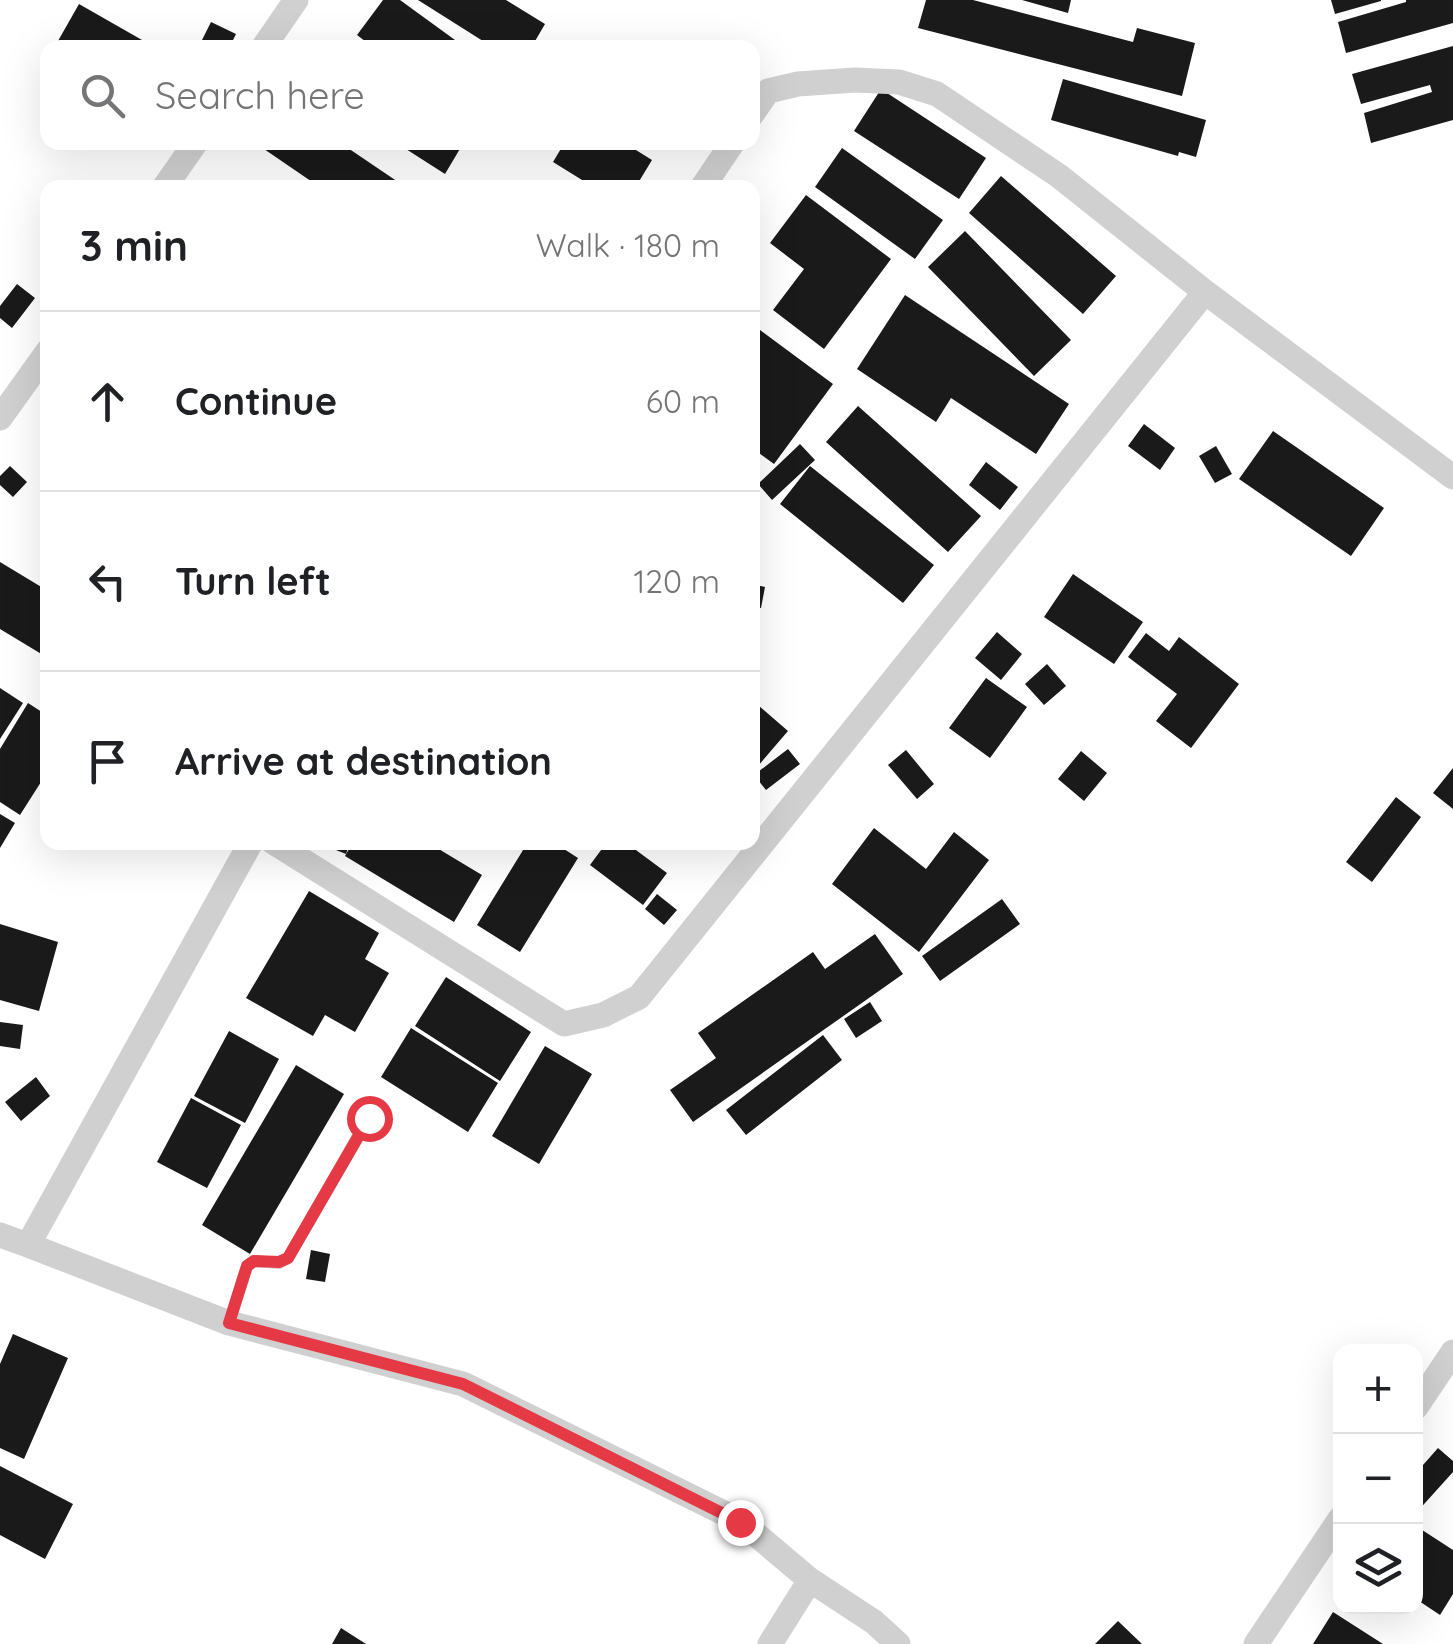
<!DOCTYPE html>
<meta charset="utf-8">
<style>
:root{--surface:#fff;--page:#f6f6f6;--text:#202124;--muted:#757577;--line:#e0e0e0}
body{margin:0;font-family:Quicksand,sans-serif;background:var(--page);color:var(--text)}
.controls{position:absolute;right:30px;bottom:30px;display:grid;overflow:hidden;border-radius:20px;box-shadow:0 10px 40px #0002}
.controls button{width:90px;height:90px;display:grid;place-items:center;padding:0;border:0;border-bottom:2px solid var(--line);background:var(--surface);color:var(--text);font:50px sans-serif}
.stop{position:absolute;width:30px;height:30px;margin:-22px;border:8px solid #e63946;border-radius:50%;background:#fff}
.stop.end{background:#e63946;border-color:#fff;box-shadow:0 2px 10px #0008}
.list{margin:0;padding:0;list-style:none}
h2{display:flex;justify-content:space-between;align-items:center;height:130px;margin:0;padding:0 40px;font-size:42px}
h2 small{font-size:32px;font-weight:400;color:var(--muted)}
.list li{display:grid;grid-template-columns:65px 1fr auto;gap:30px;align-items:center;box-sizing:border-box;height:180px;padding:0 40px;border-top:2px solid var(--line)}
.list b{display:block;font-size:38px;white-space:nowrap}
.list em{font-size:32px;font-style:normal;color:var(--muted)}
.icon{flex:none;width:55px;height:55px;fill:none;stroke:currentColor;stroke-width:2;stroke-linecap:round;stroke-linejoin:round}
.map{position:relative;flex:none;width:1453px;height:1644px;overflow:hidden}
.search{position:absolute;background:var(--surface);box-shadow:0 10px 40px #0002;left:40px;top:40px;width:720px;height:110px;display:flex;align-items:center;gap:25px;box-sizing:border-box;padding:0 35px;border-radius:20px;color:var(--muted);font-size:38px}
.panel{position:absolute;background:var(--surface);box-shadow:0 10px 40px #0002;left:40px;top:180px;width:720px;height:670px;border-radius:20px}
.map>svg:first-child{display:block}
</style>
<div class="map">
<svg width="1453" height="1644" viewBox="0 0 1453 1644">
<rect width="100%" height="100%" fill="#fff"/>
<path fill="#1a1a1a" d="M 383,0 L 400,0 L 466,48 L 374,48 L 357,35 Z
M 418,0 L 506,0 L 545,24 L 531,48 L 494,48 Z
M 926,0 L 973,0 L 1133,42 L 1137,28 L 1195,43 L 1182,96 L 918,28 Z
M 1022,0 L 1071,0 L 1068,13 Z
M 1331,0 L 1381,0 L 1381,1 L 1335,14 Z
M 1406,0 L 1453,0 L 1453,23 L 1346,53 L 1338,22 L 1406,2 Z
M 79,4 L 156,48 L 54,48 Z
M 211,22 L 236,34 L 229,48 L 207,48 L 200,44 Z
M 1453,46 L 1453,120 L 1371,143 L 1364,113 L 1432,92 L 1430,85 L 1361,104 L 1352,74 Z
M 1063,79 L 1206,120 L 1196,157 L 1179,152 L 1178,156 L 1051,120 Z
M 881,89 L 986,158 L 959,199 L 854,131 Z
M 268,142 L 339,142 L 407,188 L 321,188 L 264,149 Z
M 395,142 L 464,142 L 445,174 Z
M 565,142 L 623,142 L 652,160 L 635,188 L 595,188 L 553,162 Z
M 842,148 L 943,220 L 915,259 L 815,187 Z
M 1001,176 L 1116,276 L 1083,314 L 969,213 Z
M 806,195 L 891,259 L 824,349 L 773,310 L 804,269 L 770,243 Z
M 965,231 L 1071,340 L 1034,376 L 928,267 Z
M 17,284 L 35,298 L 12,328 L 0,318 L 0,306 Z
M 905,295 L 1069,404 L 1036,454 L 951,398 L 936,422 L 857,369 Z
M 752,324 L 833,384 L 774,464 L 752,448 Z
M 858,406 L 981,516 L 948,552 L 826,442 Z
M 1144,424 L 1175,448 L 1160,470 L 1128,446 Z
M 1273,431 L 1384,508 L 1351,556 L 1239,479 Z
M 800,444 L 815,460 L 772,500 L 758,484 Z
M 1216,446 L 1232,474 L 1215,483 L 1199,456 Z
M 986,462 L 1018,487 L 1000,510 L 969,485 Z
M 10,466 L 27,482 L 13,497 L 0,485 L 0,476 Z
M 810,466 L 934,565 L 903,603 L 780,504 Z
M 0,562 L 48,591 L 48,658 L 0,629 Z
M 1073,574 L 1143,622 L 1114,664 L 1044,617 Z
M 752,584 L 765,587 L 761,608 L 752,607 Z
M 997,632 L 1022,654 L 1001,680 L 975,658 Z
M 1146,633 L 1169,651 L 1179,637 L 1239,684 L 1191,748 L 1156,721 L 1177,694 L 1128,657 Z
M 1047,664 L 1066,686 L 1044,705 L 1025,684 Z
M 986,678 L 1027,707 L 990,758 L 949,728 Z
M 0,688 L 23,703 L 0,739 Z
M 752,700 L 788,731 L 752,773 Z
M 28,703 L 48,716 L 48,771 L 20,815 L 0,802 L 0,749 Z
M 788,749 L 800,764 L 766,790 L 754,775 Z
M 906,750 L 934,784 L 917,799 L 888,765 Z
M 1081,751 L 1107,773 L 1084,801 L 1058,779 Z
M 1453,768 L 1453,809 L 1433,793 Z
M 1396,797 L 1421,817 L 1372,882 L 1346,862 Z
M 0,814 L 15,823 L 0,848 Z
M 874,828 L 926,869 L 954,832 L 989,860 L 919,952 L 832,884 Z
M 316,842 L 350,842 L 346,854 Z
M 353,842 L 427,842 L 482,875 L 454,922 L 345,856 Z
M 528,842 L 553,842 L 578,858 L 520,952 L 477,925 Z
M 607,842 L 625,842 L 667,873 L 643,905 L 590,865 Z
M 309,891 L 379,933 L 365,959 L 389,973 L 355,1032 L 325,1015 L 313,1036 L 246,998 Z
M 657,894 L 677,910 L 664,925 L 645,909 Z
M 1002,899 L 1020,924 L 940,981 L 922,956 Z
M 0,924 L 58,942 L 39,1011 L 0,1000 Z
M 875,934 L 903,974 L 693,1122 L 670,1090 L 716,1058 L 698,1033 L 813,952 L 825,969 Z
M 446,977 L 531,1032 L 500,1081 L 415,1026 Z
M 870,1002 L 882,1021 L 856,1038 L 844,1019 Z
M 0,1022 L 23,1025 L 20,1049 L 0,1046 Z
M 411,1028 L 498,1083 L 468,1132 L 381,1077 Z
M 229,1031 L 279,1059 L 245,1123 L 194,1096 Z
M 823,1035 L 842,1060 L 746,1135 L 726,1110 Z
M 545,1046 L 592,1074 L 539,1164 L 492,1136 Z
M 296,1065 L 344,1094 L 250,1254 L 202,1225 Z
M 36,1077 L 50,1096 L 21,1121 L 5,1102 Z
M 191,1098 L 241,1125 L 207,1188 L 157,1162 Z
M 311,1250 L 330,1254 L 325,1282 L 306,1279 Z
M 13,1334 L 68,1358 L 24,1459 L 0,1448 L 0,1364 Z
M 1438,1448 L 1453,1461 L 1453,1472 L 1416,1513 L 1416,1473 Z
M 0,1466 L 73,1504 L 45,1559 L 0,1535 Z
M 1416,1526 L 1453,1550 L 1453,1594 L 1440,1615 L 1416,1599 Z
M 1333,1612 L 1383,1644 L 1313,1644 Z
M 1118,1621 L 1142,1644 L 1095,1644 Z
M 341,1628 L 366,1644 L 332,1644 Z"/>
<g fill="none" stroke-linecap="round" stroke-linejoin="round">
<path stroke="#d0d0d0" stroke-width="12" d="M 229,1323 L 247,1266 L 254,1261 L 279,1263 L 288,1258 L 369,1117"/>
<path stroke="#d0d0d0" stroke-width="25" d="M 263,48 L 296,0
M 752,114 L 768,91 L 798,84 L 855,80 L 899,82 L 937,94 L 1059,176 L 1205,292 L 1453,477
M 164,188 L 196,142
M 702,188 L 733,142
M 0,418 L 48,351
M 273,842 L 564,1024 L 603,1015 L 639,997 L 1205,292
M 0,1235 L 28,1245 L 251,842
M 28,1245 L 229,1323 L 463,1384 L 740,1521 L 810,1580 L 874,1622 L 898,1644
M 1416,1407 L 1453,1352
M 770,1644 L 810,1580
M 1256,1644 L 1340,1519"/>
</g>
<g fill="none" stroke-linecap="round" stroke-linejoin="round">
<path stroke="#e63946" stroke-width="12" d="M 369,1118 L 288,1258 L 279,1262 L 254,1261 L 247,1266 L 229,1323 L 463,1384 L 740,1522"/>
</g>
</svg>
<div class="controls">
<button>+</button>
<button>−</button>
<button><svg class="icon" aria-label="layers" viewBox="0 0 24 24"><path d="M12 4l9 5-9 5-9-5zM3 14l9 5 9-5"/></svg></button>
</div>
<div class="stop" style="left:369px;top:1118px"></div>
<div class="stop end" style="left:740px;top:1522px"></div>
<div class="search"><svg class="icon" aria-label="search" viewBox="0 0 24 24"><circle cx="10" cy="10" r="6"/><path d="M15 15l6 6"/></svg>Search here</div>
<section class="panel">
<h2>3 min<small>Walk · 180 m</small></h2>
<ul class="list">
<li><svg class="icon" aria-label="ahead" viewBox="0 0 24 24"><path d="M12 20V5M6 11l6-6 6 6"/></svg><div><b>Continue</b></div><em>60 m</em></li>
<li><svg class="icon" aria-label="left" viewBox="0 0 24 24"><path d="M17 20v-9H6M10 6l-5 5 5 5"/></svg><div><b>Turn left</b></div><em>120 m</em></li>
<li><svg class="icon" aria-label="arrive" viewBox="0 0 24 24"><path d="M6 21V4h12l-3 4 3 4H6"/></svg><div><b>Arrive at destination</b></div></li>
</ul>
</section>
</div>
